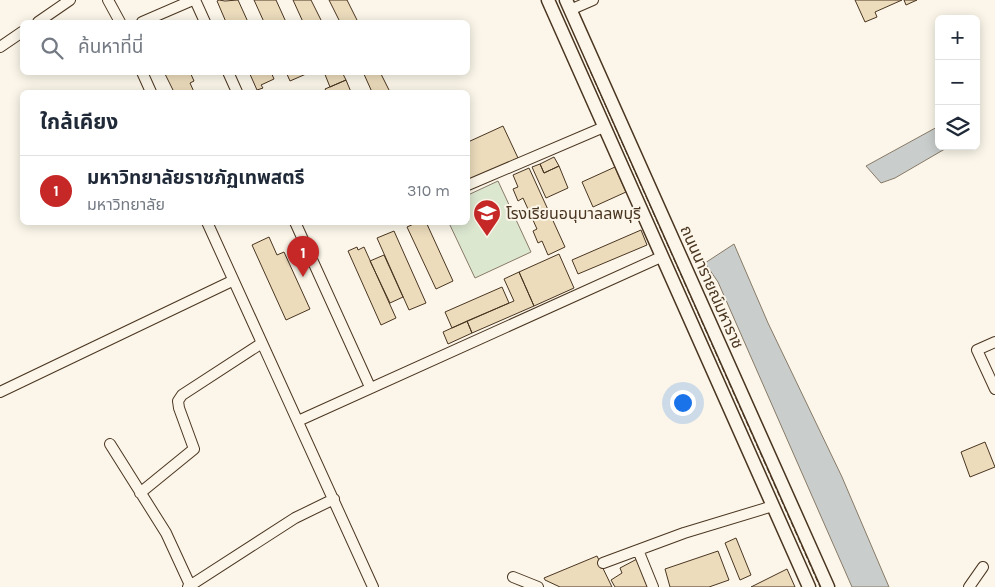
<!DOCTYPE html>
<html lang="th">
<meta charset="utf-8">
<style>
:root{--surface:#fff;--page:#f2f2f3;--text:#1f2937;--muted:#747a83;--line:#e0e1e3;--accent:#c62828}
body{margin:0;font-family:Karla,"Noto Sans Thai",sans-serif;background:var(--page);color:var(--text)}
.controls{position:absolute;right:15px;top:15px;display:grid;overflow:hidden;border-radius:8px;box-shadow:0 2px 12px #0003}
.controls button{width:45px;height:45px;display:grid;place-items:center;padding:0;border:0;border-bottom:1px solid var(--line);background:var(--surface);color:var(--text);font:25px sans-serif}
.you{position:absolute;left:682px;top:402px;width:18px;height:18px;margin:-12px;border:4px solid #fff;border-radius:50%;background:#1a73e8;box-shadow:0 0 0 8px #1a73e833}
.badge{display:grid;place-items:center;width:32px;height:32px;border-radius:50%;background:var(--accent);color:#fff;font-size:16px;font-weight:700}
.pin{position:absolute;translate:-50% -41px;filter:drop-shadow(0 1px 2px #0008)}
.pin::after{content:'';position:absolute;top:26px;width:18px;height:15px;background:inherit;clip-path:polygon(0 0,100% 0,50% 100%)}
.list{margin:0;padding:0;list-style:none}
h2{display:flex;justify-content:space-between;align-items:center;height:65px;margin:0;padding:0 20px;font-size:21px}
h2 small{font-size:16px;font-weight:400;color:var(--muted)}
.list li{display:grid;grid-template-columns:32px 1fr auto;gap:15px;align-items:center;box-sizing:border-box;height:70px;padding:0 20px;border-top:1px solid var(--line)}
.list b{display:block;font-size:19px;white-space:nowrap}
.list p{margin:0;font-size:16px;white-space:nowrap;color:var(--muted)}
.list em{font-size:16px;font-style:normal;color:var(--muted)}
.icon{flex:none;width:28px;height:28px;fill:none;stroke:currentColor;stroke-width:2;stroke-linecap:round;stroke-linejoin:round}
.map{position:relative;flex:none;width:995px;height:587px;overflow:hidden}
.search{position:absolute;background:var(--surface);box-shadow:0 2px 12px #0003;left:20px;top:20px;width:450px;height:55px;display:flex;align-items:center;gap:12px;box-sizing:border-box;padding:0 18px;border-radius:8px;color:var(--muted);font-size:19px}
.panel{position:absolute;background:var(--surface);box-shadow:0 2px 12px #0003;left:20px;top:90px;width:450px;height:135px;border-radius:8px}
.map>svg:first-child{display:block}
</style>
<div class="map">
<svg width="995" height="587" viewBox="0 0 995 587">
<rect width="100%" height="100%" fill="#fbf6e9"/>
<path fill="#dce7d0" stroke="#887966" d="M 498,181 L 531,252 L 475,278 L 449,223 L 468,222 L 468,195 Z"/>
<path fill="#c9cecd" stroke="#887966" d="M 939,126 L 939,146 L 950,146 L 895,178 L 881,183 L 866,166 Z
M 734,244 L 768,323 L 842,477 L 889,587 L 852,587 L 718,282 L 705,263 Z"/>
<path fill="#ecdcbc" stroke="#4a3520" d="M 219,0 L 225,1 L 238,0 L 248,22 L 226,22 L 217,1 Z
M 254,0 L 276,0 L 286,22 L 264,22 Z
M 293,0 L 311,0 L 322,22 L 303,22 Z
M 329,0 L 347,0 L 358,22 L 340,22 Z
M 855,0 L 902,0 L 875,12 L 877,17 L 865,22 Z
M 904,0 L 917,0 L 906,5 Z
M 164,72 L 190,72 L 194,81 L 190,83 L 194,92 L 174,92 Z
M 249,72 L 271,72 L 274,79 L 261,85 L 263,88 L 257,90 Z
M 286,72 L 305,72 L 306,74 L 290,81 Z
M 324,72 L 342,72 L 346,80 L 330,87 Z
M 363,72 L 380,72 L 390,92 L 372,92 Z
M 346,80 L 351,92 L 327,92 L 325,89 Z
M 503,126 L 518,158 L 468,182 L 468,142 Z
M 554,157 L 559,166 L 544,173 L 540,164 Z
M 540,164 L 544,173 L 559,166 L 568,188 L 546,198 L 532,167 Z
M 615,167 L 626,192 L 593,207 L 582,182 Z
M 529,168 L 565,247 L 548,255 L 542,241 L 538,243 L 533,231 L 537,229 L 523,198 L 518,201 L 513,189 L 518,187 L 513,175 Z
M 418,222 L 426,222 L 453,281 L 436,289 L 407,227 Z
M 641,230 L 647,245 L 578,274 L 572,260 Z
M 394,231 L 426,303 L 409,310 L 377,238 Z
M 269,237 L 277,255 L 284,252 L 310,309 L 286,320 L 252,245 Z
M 357,247 L 358,250 L 364,247 L 396,318 L 381,325 L 348,251 Z
M 559,254 L 574,288 L 534,306 L 519,272 Z
M 384,255 L 403,297 L 390,303 L 370,261 Z
M 519,272 L 534,306 L 472,333 L 467,321 L 514,301 L 504,279 Z
M 502,287 L 509,303 L 452,328 L 445,312 Z
M 467,321 L 472,333 L 448,344 L 443,332 Z
M 985,442 L 995,467 L 970,477 L 961,452 Z
M 736,538 L 751,575 L 740,580 L 725,543 Z
M 718,551 L 729,580 L 709,587 L 670,587 L 665,569 Z
M 597,556 L 612,587 L 560,587 L 545,580 L 544,578 Z
M 637,559 L 650,587 L 615,587 L 611,580 L 622,573 L 620,568 Z
M 787,569 L 795,587 L 751,587 Z"/>
<g fill="none" stroke-linecap="round" stroke-linejoin="round">
<g stroke="#4a3520" stroke-width="12">
<path id="minor" d="M 108,0 L 120,22
M 195,0 L 205,22
M 570,10 L 593,0
M 38,22 L 70,0
M 142,22 L 193,0
M 0,47 L 22,32
M 142,72 L 151,92
M 228,72 L 237,92
M 468,185 L 604,127
M 207,222 L 373,587
M 295,222 L 370,387
M 995,342 L 977,350 L 995,389
M 0,392 L 232,281
M 298,421 L 661,257
M 110,444 L 166,533 L 190,585
M 140,493 L 194,449 L 179,408 L 178,401 L 182,395 L 262,343
M 638,550 L 653,587
M 603,563 L 684,533 L 773,506
M 513,577 L 538,587
M 188,587 L 295,518 L 334,499
M 969,587 L 983,567"/>
</g>
<g stroke="#4a3520" stroke-width="15">
<path id="major" d="M 548,0 L 809,587
M 566,0 L 828,587"/>
</g>
<use href="#minor" stroke="#fbf6e9" stroke-width="10"/>
<use href="#major" stroke="#fbf6e9" stroke-width="12"/>
<path stroke="#4a3520" stroke-width="1" stroke-dasharray="6 2.5" stroke-linecap="butt" d="M 587,64 L 820,587"/>
</g>
<defs>
<g id="school-pin" transform="scale(1.4375)"><path d="M0 17L-7.5 6A9.5 9.5 0 1 1 7.5 6Z" fill="#c62828" stroke="#fbf6e9"/><path d="M0-5L7-2L0 1L-7-2ZM-4 1L0 2.5L4 1V4Q0 6-4 4Z" fill="#fff"/></g>
</defs>
<g fill-rule="evenodd">
<use href="#school-pin" x="487" y="213"/>
</g>
<g text-anchor="middle" dominant-baseline="central" stroke-width="4" stroke-linejoin="round" paint-order="stroke">
<g font-size="16" fill="#4a3520" stroke="#fbf6e9" text-anchor="start">
<text x="506" y="213">โรงเรียนอนุบาลลพบุรี</text>
</g>
<g font-size="16" fill="#4a3520" stroke="#fbf6e9">
<text transform="translate(712 287) rotate(66)">ถนนนารายณ์มหาราช</text>
</g>
</g>
</svg>
<div class="controls">
<button>+</button>
<button>−</button>
<button><svg class="icon" aria-label="layers" viewBox="0 0 24 24"><path d="M12 4l9 5-9 5-9-5zM3 14l9 5 9-5"/></svg></button>
</div>
<div class="you"></div>
<div class="pin badge" style="left:303px;top:277px">1</div>
<div class="search"><svg class="icon" aria-label="search" viewBox="0 0 24 24"><circle cx="10" cy="10" r="6"/><path d="M15 15l6 6"/></svg>ค้นหาที่นี่</div>
<section class="panel">
<h2>ใกล้เคียง<small></small></h2>
<ul class="list">
<li><span class="badge">1</span><div><b>มหาวิทยาลัยราชภัฏเทพสตรี</b><p>มหาวิทยาลัย</p></div><em>310 m</em></li>
</ul>
</section>
</div>
